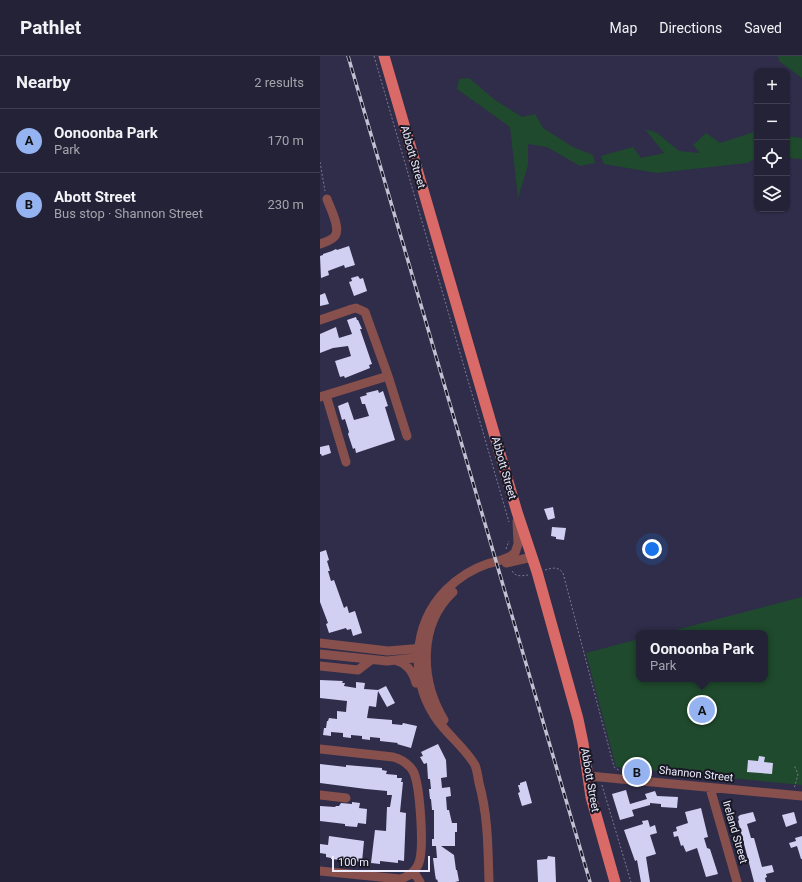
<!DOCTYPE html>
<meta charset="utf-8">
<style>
:root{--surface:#232237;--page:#2b2a3f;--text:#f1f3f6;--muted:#a3a4ad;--line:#403f52;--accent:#95b2f1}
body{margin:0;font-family:Roboto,sans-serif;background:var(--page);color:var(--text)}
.controls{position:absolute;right:12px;top:12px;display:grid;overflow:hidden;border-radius:8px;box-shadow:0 1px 3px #0004}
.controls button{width:36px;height:36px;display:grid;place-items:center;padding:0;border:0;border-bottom:1px solid var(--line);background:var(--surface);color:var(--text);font:20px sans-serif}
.scale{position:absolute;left:12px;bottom:10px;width:98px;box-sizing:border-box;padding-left:4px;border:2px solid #ececfe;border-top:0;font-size:11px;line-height:14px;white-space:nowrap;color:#ececfe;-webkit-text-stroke:3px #181724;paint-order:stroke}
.you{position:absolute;left:332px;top:493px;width:14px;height:14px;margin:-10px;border:3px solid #fff;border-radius:50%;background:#1a73e8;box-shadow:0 0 0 6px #1a73e833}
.badge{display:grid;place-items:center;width:26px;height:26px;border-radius:50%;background:var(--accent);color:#111;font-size:13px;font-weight:700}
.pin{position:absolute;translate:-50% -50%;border:2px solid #fff;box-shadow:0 1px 4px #0006}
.popup{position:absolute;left:316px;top:574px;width:132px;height:52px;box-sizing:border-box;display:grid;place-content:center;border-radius:8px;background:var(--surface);filter:drop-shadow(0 1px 3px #0005);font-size:13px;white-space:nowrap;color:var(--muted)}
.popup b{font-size:15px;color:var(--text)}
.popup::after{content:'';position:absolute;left:50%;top:100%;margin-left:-8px;border:8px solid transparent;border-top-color:var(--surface)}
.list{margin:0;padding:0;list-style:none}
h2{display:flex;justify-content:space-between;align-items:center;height:52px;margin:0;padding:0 16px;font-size:17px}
h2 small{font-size:13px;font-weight:400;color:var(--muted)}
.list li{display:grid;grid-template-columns:26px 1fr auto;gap:12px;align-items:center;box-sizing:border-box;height:64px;padding:0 16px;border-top:1px solid var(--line)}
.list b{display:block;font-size:15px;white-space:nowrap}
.list p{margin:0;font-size:13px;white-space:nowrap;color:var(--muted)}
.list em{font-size:13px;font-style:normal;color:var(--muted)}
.icon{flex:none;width:22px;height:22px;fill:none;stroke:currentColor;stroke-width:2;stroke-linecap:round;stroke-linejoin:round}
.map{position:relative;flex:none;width:482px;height:826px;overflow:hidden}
header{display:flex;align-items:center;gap:24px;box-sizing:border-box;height:56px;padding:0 20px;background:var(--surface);border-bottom:1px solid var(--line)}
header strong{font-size:19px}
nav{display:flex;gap:22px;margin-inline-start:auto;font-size:14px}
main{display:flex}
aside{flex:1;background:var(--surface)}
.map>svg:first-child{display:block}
</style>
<header>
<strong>Pathlet</strong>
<nav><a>Map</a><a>Directions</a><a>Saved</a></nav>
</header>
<main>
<aside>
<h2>Nearby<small>2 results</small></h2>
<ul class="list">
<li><span class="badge">A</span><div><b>Oonoonba Park</b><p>Park</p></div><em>170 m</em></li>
<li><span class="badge">B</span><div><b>Abott Street</b><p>Bus stop · Shannon Street</p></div><em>230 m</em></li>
</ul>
</aside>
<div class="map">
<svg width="482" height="826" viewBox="0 0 482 826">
<rect width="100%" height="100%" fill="#2f2d49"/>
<path fill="#1f4a2d" d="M 458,0 L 482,0 L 482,22 L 459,5 Z
M 149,22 L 175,44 L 202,61 L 215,58 L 223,72 L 253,91 L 273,99 L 275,107 L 260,110 L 227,91 L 208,88 L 208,109 L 198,142 L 190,71 L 137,33 L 139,23 Z
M 325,73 L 337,77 L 359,95 L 380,97 L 373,89 L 386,77 L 400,87 L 437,75 L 437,102 L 427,107 L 337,117 L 284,108 L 281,100 L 313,91 L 321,102 L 344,97 Z
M 467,80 L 482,82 L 482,103 L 467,102 Z
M 482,541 L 482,729 L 296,711 L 266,597 L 319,583 L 319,623 L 445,623 L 445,577 L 344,577 Z"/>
<path fill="#d1d0f3" d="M 29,190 L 35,209 L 25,212 L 24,209 L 8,215 L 9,219 L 1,222 L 0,200 L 3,199 L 3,198 L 12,195 L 16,193 L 17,194 Z
M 38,220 L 40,223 L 43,222 L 47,235 L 34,240 L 29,226 L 32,225 L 31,222 Z
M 5,237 L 9,248 L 0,250 L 0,239 Z
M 36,261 L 37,264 L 38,264 L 42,273 L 40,273 L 52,308 L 49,309 L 50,312 L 25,322 L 24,320 L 20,321 L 15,305 L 31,300 L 28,290 L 13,292 L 0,297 L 0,278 L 16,271 L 19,282 L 32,278 L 27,264 Z
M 58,334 L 59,337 L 63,335 L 68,350 L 65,351 L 75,384 L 36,397 L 35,392 L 33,393 L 28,378 L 29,376 L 25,363 L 22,364 L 18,350 L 28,346 L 34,364 L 49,360 L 45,348 L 42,348 L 40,341 L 47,339 L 46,337 Z
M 9,389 L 11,397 L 2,400 L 1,398 L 0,398 L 0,391 Z
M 233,451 L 235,462 L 228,464 L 224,453 Z
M 232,471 L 246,472 L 244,484 L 236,483 L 236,481 L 231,480 Z
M 6,494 L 9,504 L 7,505 L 10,515 L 8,515 L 11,525 L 14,524 L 24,552 L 27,550 L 29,557 L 35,555 L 42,577 L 33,580 L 31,573 L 27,574 L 26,572 L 9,577 L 6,568 L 8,567 L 0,546 L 0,496 Z
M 0,624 L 23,625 L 22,627 L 25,627 L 24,630 L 36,632 L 36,626 L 45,627 L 44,633 L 58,634 L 66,630 L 75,647 L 67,651 L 58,635 L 56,651 L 49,650 L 47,662 L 72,664 L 72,668 L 82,669 L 83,667 L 97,670 L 91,692 L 77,688 L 78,687 L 60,685 L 60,682 L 50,681 L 50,684 L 42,683 L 42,680 L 31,679 L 31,682 L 23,681 L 23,677 L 11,676 L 11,680 L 3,679 L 4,672 L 6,672 L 7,665 L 8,665 L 9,662 L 17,663 L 17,655 L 26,656 L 27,645 L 0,642 Z
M 118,688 L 126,704 L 127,721 L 121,722 L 122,732 L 130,731 L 131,740 L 126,741 L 127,754 L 129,754 L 132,767 L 137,767 L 137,776 L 135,776 L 135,790 L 121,790 L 134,799 L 136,814 L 137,814 L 139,825 L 135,826 L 118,826 L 117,823 L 116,824 L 115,818 L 113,802 L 117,802 L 116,790 L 112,790 L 112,783 L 114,783 L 114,754 L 112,754 L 111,743 L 110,743 L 109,733 L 111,733 L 110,723 L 108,723 L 107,707 L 104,708 L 100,701 L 103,700 L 101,696 Z
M 439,700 L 445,701 L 444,706 L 453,707 L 452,718 L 427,716 L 428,704 L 438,705 Z
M 0,708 L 26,711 L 26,709 L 62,712 L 62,714 L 67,715 L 66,718 L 77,719 L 77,722 L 82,722 L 81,726 L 83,726 L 80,756 L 86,757 L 84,805 L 78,804 L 78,807 L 60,805 L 60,808 L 51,807 L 55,774 L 66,775 L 67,751 L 70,751 L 72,739 L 67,739 L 67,735 L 46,733 L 0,727 Z
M 206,725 L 212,747 L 202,750 L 198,737 L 200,736 L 198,729 L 200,729 L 200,727 Z
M 306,734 L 310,748 L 327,743 L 325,738 L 335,735 L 337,740 L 358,741 L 357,752 L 341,751 L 341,748 L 330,747 L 330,749 L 312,754 L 314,760 L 300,764 L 292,738 Z
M 32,746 L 40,747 L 39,752 L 47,753 L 46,768 L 38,767 L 37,771 L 25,770 L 25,768 L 0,765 L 0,750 L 15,751 L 16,750 L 19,750 L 21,747 L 32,748 Z
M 381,752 L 388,781 L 384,782 L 387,792 L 390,793 L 398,818 L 386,821 L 377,792 L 366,796 L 363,789 L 361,790 L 358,780 L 354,781 L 353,776 L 357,775 L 356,771 L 368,767 L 365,756 Z
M 433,756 L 436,765 L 427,768 L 431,782 L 434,782 L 442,811 L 452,809 L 454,816 L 446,818 L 447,821 L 445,822 L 446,826 L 434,826 L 418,765 L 419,764 L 418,761 L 420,759 Z
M 474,756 L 477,767 L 466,771 L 462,759 Z
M 328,764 L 330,771 L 335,769 L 337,777 L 330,779 L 336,798 L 326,801 L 330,826 L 321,826 L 317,804 L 315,805 L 304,774 L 323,768 L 322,765 Z
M 9,780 L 44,785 L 42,806 L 11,803 L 11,802 L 6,801 L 6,798 L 0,797 L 0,788 L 8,789 Z
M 482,780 L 482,803 L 481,803 L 477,790 L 471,792 L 469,787 L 476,785 L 475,782 Z
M 228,800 L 235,801 L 236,826 L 218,826 L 217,804 L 227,803 Z"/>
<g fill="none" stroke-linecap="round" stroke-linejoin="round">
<path stroke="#7b7991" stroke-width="1" stroke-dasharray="2 2" stroke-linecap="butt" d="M 54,0 L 189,466
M 0,106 L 5,135
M 186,493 L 189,485
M 225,514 C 232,512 238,510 243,517 L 294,711 L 300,715
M 192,515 C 196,521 201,520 208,519
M 282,729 L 311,826
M 474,731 L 475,730 L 478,718 L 474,709"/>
<path stroke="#87504d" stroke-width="9" d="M 0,188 C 5,186 11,185 15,180 C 21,172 10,152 7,143
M 0,264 L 32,253 L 36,252 L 45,256 L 68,320 L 87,380
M 6,339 L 26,406
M 0,341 L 68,320
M 186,507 L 212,501
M 0,587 L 68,595 L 104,592
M 0,598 L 67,605 L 103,601
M 77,605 C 88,608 93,616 96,627
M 0,610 L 38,614 L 51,604
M 124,664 C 100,624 98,569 133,536
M 0,693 L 73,701 C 81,703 88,707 93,715 C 100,728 105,796 98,809 C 94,817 88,821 80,823 L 0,815
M 269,720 L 482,740
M 390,732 L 417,826
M 0,739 L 26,742
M 94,816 L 100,826
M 169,826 C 168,792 168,759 159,727 C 158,721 157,714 155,709 C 145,692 129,680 118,665 C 89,625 92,569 126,534 C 137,523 152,513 167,508 C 176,505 187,504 195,497 L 198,488 L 197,465"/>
<path stroke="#d96a67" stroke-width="11" d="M 64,0 L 197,456 L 217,516 L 258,663 L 263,687 L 271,741 L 295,826"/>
<g stroke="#c1c1d5" stroke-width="3.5">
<path id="rail" d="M 28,0 L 270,826"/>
</g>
<use href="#rail" stroke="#181724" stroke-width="2" stroke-dasharray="6" stroke-linecap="butt"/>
</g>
<g text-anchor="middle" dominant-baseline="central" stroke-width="4" stroke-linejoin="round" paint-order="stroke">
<g font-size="11" fill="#ececfe" stroke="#181724">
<text transform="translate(93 101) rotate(74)">Abbott Street</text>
<text transform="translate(184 412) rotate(74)">Abbott Street</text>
<text transform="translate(376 718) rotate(6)">Shannon Street</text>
<text transform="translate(270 724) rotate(80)">Abbott Street</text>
<text transform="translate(415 776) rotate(74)">Ireland Street</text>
</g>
</g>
</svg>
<div class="controls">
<button>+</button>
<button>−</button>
<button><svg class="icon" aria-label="locate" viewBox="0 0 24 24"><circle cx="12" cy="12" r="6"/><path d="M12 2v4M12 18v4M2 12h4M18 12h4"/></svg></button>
<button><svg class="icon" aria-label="layers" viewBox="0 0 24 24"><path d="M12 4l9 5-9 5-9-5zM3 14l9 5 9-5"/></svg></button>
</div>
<div class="scale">100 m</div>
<div class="you"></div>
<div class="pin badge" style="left:382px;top:654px">A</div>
<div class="popup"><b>Oonoonba Park</b>Park</div>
<div class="pin badge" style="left:317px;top:716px">B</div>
</div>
</main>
